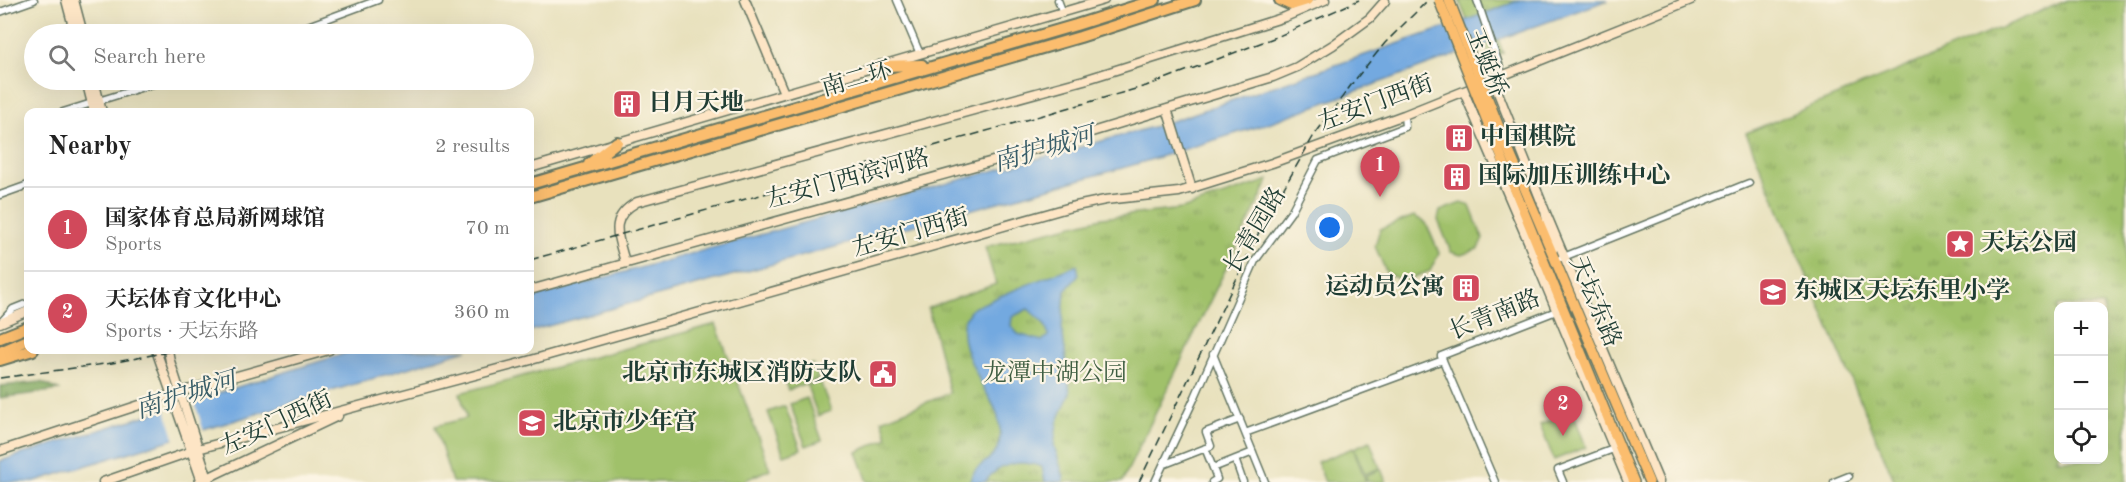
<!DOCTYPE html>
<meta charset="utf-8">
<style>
:root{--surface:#fff;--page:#f2f2f2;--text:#222;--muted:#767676;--line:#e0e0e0;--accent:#d1495b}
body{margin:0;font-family:"Old Standard TT","Noto Serif SC",serif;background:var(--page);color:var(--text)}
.controls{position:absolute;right:18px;bottom:18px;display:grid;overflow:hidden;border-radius:12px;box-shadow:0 6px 24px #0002}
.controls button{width:54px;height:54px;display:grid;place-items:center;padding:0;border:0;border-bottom:2px solid var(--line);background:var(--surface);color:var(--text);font:30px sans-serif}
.you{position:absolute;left:1330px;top:228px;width:21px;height:21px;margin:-15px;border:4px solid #fff;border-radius:50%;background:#1a73e8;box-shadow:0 0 0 9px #1a73e833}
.badge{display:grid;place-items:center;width:39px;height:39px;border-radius:50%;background:var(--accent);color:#fff;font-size:20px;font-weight:700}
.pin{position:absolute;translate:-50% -50px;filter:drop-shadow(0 2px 3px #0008)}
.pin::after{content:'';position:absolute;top:32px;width:21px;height:18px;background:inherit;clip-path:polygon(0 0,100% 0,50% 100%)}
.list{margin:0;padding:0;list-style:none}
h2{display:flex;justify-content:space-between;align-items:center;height:78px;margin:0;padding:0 24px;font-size:26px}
h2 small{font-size:20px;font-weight:400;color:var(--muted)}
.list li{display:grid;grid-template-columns:39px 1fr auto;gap:18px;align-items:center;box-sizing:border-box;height:84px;padding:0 24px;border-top:2px solid var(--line)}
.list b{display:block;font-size:22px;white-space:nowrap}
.list p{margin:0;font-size:20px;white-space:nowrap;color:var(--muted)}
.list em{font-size:20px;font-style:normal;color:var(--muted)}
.icon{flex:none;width:33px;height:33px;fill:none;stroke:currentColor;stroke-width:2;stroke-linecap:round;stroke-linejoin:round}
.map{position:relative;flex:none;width:2126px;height:482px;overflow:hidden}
.search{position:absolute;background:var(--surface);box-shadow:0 6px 24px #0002;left:24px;top:24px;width:510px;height:66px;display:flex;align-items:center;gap:15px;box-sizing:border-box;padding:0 21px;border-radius:33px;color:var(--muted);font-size:22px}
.panel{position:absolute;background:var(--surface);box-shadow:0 6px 24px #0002;left:24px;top:108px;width:510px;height:246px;border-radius:12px}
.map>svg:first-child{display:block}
</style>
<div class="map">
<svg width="2126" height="482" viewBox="0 0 2126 482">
<defs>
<pattern id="forest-firs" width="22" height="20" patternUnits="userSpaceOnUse" patternTransform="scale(1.5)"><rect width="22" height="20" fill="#80a75e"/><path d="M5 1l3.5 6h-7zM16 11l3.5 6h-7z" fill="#68894e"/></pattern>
<pattern id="park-tufts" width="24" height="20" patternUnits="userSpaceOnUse" patternTransform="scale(1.5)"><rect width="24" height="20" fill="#a0c16a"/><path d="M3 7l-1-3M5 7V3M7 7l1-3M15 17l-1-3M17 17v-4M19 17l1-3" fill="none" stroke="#829e58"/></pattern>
</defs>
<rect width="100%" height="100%" fill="#fcf5e5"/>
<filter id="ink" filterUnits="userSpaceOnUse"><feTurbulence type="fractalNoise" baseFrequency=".0167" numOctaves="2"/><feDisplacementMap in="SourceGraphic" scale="12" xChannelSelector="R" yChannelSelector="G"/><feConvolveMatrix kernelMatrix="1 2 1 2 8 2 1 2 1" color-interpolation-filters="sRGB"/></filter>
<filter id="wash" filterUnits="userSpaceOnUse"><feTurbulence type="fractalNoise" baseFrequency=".008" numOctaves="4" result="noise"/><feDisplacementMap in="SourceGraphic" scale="24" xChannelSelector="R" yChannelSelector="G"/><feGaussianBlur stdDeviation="1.35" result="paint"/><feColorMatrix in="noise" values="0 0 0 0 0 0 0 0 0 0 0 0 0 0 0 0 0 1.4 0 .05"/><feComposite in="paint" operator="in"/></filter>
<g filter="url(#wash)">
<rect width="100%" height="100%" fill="#e8e1bd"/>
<path fill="#a0c16a" stroke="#607f4f" stroke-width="1.5" d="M 1461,203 L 1470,206 L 1483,239 L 1478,249 L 1461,255 L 1451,252 L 1438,220 L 1440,211 Z
M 1414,216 L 1426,223 L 1439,253 L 1430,271 L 1404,281 L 1387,274 L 1375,246 L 1380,229 Z
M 716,324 L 770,469 L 741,482 L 452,482 L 435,426 L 467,418 L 460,393 Z
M 813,364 L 818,379 L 788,390 L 783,375 Z
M 820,381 L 831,411 L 818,416 L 807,386 Z
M 807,398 L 822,440 L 806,446 L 790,404 Z
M 785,406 L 801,449 L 784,455 L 768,412 Z
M 1573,412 L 1586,447 L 1554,460 L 1540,425 Z
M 1370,441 L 1380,468 L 1365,474 L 1354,448 Z
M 1353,448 L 1366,482 L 1325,482 L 1317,462 Z
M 1381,469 L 1386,482 L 1368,482 L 1365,476 Z"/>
<path fill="url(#forest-firs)" stroke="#507249" stroke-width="1.5" d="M 41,382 L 59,390 L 0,398 L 0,386 Z"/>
<path fill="url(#park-tufts)" stroke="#607f4f" stroke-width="1.5" fill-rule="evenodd" d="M 1459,0 L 1520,0 L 1488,12 L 1503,53 L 1491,58 L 1475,18 L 1467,20 Z
M 2068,0 L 2126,0 L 2126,482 L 1895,482 L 1746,133 ZM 2104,306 L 2104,460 L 2058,460 L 2058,306 Z
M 1269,180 L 1122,482 L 868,482 L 857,452 L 888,438 L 882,420 L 950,393 L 928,308 L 996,284 L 985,247 L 1102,218 L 1182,209 Z"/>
<path fill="#73a9e0" stroke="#49738a" stroke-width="1.5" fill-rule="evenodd" d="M 1520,0 L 1608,0 L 1260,126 L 1133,165 L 530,331 L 530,298 L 1160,125 L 1467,20 Z
M 1077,265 L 1079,275 L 1065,291 L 1062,327 L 1070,393 L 1057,423 L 1054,445 L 1064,478 L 1063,482 L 1045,482 L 1042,467 C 1021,459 998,463 985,482 L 970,482 C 974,459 1000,465 1000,434 C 1000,407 987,398 977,375 C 970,360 959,339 964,322 C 965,319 969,312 971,310 C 975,306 983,304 987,302 C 1017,288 1047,277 1077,265 ZM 1028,309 C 1037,317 1048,324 1048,336 L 1042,341 L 1018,334 L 1011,326 L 1012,317 Z
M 356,350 L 467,350 L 32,482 L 0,482 L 0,461 Z"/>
<path fill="#e8e1bd" d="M 193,396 L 204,432 L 175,441 L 164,405 Z"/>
</g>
<g filter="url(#ink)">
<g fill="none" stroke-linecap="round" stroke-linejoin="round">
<g stroke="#657664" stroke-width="9">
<path id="street" d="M 897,0 L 920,54
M 1058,0 L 1063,13
M 1477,0 L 1503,76
M 0,12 L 34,0
M 286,34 L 378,0
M 63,112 L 166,80
M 0,195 L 28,185
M 1561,258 L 1749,183
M 2,321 L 13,309 L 28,303
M 1213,354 L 1265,482
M 1245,433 L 1443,360
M 1205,448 L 1213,468
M 1235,459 L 1243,482
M 1165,464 L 1211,446 L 1206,432 L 1240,419
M 1155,482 L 1195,397 L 1255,261 L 1291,212 L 1318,160 L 1405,127 L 1404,115
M 1212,482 L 1217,479 L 1213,468 L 1253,452
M 1495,482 L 1441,356 L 1559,310
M 1563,482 L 1558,470 L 1616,448
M 1834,482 L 1849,476"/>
</g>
<g stroke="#657664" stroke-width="11">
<path id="secondary" d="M 66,0 L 75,34
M 74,0 L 83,34
M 745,0 L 784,93
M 1454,25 L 1471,69
M 86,80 L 94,112
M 94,80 L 102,112
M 1493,80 L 1545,211 L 1553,249
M 1464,92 L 1531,248
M 1167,109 L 1273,77 L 1297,67 L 1333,45 L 1370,18 L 1385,1
M 530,168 L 1104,0
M 1545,211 L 1659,482
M 1529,245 L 1628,482
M 625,262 C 618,236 608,218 637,202 L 1084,80 L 1285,17 L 1325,0
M 530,290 L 1036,149 L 1167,109 L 1192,189
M 0,323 L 28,311
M 156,350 L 202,482
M 168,350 L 170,361 L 209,482
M 0,451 L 173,394 L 329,350
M 103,482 L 198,449 L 524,362 L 1071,207 L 1105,200 L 1179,192 L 1272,163 L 1404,115 L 1691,0
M 199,482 L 338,416"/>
</g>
<g stroke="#657664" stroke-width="12">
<path id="primary" d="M 1503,137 L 1649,482
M 1495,141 L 1634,482"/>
</g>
<g stroke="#657664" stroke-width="14">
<path id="highway" d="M 1280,0 L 1291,5 L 1307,0
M 881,66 L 922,65
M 589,164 L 617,142
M 530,184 L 1076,25 L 1155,0
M 530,197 L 1080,37 L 1195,0
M 0,338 L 28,327
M 0,352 L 28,340
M 0,360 L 33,350"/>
</g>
<use href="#street" stroke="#fff" stroke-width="6"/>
<use href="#secondary" stroke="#fde5c5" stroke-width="8"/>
<use href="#primary" stroke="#fbbd6e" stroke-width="9"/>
<use href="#highway" stroke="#fbbd6e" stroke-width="10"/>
<path stroke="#1f3d34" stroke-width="1.5" stroke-dasharray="9 4.5" stroke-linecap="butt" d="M 530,260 L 1146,86 L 1279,36 L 1359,0
M 0,378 L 112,363 L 177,350
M 1139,482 L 1262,226 L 1313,137 L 1354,81 L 1385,43 L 1428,0"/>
<g stroke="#657664" stroke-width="12" stroke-linecap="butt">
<path id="primary-bridge" d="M 1439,0 L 1495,141
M 1449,0 L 1503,137"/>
</g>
<use href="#primary-bridge" stroke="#fbbd6e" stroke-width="9"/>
</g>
</g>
<defs>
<g id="building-square" transform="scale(1.5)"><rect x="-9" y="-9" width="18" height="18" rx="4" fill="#d1495b" stroke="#fcf5e5"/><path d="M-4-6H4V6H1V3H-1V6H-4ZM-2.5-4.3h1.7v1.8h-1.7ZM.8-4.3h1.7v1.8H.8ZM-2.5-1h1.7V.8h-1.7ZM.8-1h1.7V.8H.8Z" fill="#fff"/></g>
<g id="sight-square" transform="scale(1.5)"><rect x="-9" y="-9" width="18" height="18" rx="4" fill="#d1495b" stroke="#fcf5e5"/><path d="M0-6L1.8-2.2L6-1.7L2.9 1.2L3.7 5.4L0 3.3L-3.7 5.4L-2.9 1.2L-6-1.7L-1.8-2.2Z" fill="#fff"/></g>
<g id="school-square" transform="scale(1.5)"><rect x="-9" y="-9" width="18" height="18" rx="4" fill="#d1495b" stroke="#fcf5e5"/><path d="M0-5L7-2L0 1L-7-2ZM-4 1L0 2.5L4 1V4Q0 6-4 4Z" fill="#fff"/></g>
<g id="civic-square" transform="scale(1.5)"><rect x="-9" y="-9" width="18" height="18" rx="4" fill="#d1495b" stroke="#fcf5e5"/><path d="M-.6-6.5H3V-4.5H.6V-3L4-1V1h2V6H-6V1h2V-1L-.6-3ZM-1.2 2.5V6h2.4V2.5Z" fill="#fff"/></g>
<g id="university-square" transform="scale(1.5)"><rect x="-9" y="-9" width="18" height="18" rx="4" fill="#d1495b" stroke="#fcf5e5"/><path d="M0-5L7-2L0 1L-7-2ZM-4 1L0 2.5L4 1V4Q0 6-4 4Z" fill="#fff"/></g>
</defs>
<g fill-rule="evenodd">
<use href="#building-square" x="627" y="104"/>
<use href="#building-square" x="1459" y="138"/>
<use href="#building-square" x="1457" y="177"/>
<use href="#sight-square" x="1960" y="244"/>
<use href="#building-square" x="1466" y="288"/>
<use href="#school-square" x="1773" y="292"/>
<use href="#civic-square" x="883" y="374"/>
<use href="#university-square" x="532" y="423"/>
</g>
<g text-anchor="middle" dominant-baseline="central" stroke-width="4.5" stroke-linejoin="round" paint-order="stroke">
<g font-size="24" fill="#1f3d34" stroke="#fcf5e5">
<text transform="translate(1485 63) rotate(68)">玉蜓桥</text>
<text transform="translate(857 80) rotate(-16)">南二环</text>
<text transform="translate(1376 104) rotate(-20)">左安门西街</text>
<text transform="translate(848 180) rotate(-15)">左安门西滨河路</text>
<text transform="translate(1256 231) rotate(-59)">长青园路</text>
<text transform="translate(911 234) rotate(-16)">左安门西街</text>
<text transform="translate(1594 302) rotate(67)">天坛东路</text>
<text transform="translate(1495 316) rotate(-22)">长青南路</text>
<text transform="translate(277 424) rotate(-25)">左安门西街</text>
</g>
<g font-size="24" font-weight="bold" fill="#1f3d34" stroke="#fcf5e5" text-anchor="start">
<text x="648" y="104">日月天地</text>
<text x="1480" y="138">中国棋院</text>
<text x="1478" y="177">国际加压训练中心</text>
<text x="1981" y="244">天坛公园</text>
<text x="1445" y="288" text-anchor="end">运动员公寓</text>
<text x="1794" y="292">东城区天坛东里小学</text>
<text x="862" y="374" text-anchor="end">北京市东城区消防支队</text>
<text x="553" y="423">北京市少年宫</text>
</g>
<g font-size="24" fill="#3f5e42" stroke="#fcf5e5">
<text x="1055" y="374">龙潭中湖公园</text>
</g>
<g font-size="26" font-style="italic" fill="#385d68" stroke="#fcf5e5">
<text transform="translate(1044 150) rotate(-16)">南护城河</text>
<text transform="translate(186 396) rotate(-17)">南护城河</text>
</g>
</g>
</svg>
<div class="controls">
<button>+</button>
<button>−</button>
<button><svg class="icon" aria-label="locate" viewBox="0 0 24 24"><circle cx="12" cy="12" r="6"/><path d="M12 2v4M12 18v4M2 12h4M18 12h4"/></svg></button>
</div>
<div class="you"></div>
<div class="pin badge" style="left:1380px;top:197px">1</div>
<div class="pin badge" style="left:1563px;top:436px">2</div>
<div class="search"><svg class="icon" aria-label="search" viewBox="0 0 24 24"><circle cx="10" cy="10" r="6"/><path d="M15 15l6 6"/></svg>Search here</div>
<section class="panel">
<h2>Nearby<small>2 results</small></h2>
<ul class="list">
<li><span class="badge">1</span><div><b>国家体育总局新网球馆</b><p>Sports</p></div><em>70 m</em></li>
<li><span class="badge">2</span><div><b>天坛体育文化中心</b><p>Sports · 天坛东路</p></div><em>360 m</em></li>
</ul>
</section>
</div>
